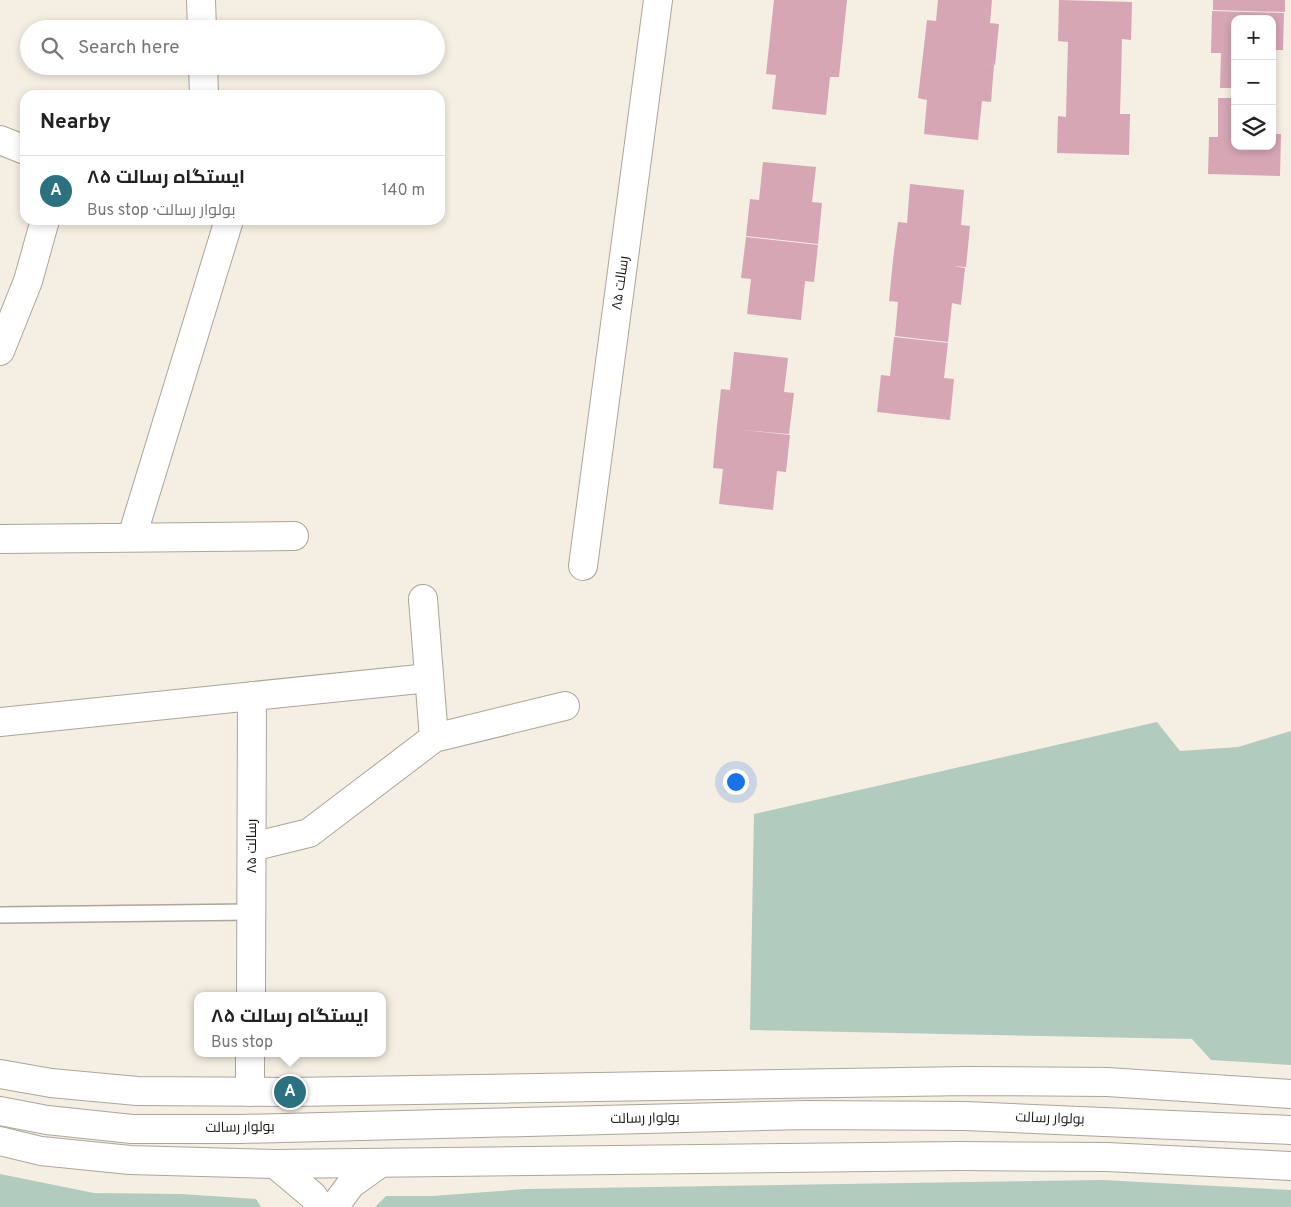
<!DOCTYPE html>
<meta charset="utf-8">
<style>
:root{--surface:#fff;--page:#f6f6f6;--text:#222;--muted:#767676;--line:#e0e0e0;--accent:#2c717f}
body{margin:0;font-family:Overpass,Cairo,sans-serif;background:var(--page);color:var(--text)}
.controls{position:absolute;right:15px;top:15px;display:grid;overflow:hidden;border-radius:10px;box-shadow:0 2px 8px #0003}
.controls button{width:45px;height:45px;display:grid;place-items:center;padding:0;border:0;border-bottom:1px solid var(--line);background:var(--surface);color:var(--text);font:25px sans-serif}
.you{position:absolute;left:735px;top:781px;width:18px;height:18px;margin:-12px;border:4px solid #fff;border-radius:50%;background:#1a73e8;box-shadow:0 0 0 8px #1a73e833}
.badge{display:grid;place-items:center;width:32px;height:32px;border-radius:50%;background:var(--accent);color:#fff;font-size:16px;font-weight:700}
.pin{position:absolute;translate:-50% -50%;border:2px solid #fff;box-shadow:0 1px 5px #0006}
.popup{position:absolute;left:194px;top:992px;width:192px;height:65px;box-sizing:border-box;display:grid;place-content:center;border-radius:10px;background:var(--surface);filter:drop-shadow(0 1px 4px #0005);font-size:16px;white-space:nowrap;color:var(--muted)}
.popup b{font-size:19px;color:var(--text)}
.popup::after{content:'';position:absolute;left:50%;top:100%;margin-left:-10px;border:10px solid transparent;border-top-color:var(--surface)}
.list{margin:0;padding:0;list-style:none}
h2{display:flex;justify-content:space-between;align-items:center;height:65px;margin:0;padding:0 20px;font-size:21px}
h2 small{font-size:16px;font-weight:400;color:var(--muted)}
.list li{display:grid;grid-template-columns:32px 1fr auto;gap:15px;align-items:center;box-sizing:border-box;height:70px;padding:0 20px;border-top:1px solid var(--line)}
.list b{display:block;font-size:19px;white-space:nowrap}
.list p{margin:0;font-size:16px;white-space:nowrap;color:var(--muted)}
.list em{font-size:16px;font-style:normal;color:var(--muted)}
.icon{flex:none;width:28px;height:28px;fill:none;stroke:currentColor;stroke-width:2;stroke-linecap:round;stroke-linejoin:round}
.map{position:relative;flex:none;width:1291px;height:1207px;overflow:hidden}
.search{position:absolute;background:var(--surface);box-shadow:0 2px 8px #0003;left:20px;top:20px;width:425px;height:55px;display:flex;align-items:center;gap:12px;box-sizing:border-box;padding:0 18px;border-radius:28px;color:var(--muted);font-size:19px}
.panel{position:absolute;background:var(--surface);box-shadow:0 2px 8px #0003;left:20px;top:90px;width:425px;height:135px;border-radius:15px}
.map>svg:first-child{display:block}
</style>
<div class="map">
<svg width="1291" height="1207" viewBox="0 0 1291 1207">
<rect width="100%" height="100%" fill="#f5eee2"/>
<path fill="#b1ccbe" d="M 1157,722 L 1180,751 L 1238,747 L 1291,731 L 1291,1065 L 1211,1060 L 1192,1039 L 750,1030 L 754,814 Z
M 0,1174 L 94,1193 L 181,1194 L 256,1199 L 261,1207 L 0,1207 Z
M 1102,1180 L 1291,1190 L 1291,1207 L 375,1207 L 386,1196 L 432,1196 L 525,1189 Z"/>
<path fill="#d6a6b4" d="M 774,0 L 847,0 L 839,77 L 830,77 L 826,115 L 772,109 L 776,75 L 766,74 Z
M 938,0 L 992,0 L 990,23 L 999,24 L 995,65 L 980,63 L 994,65 L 991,102 L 982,101 L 978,140 L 924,134 L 927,100 L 918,98 L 927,20 L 936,21 Z
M 1059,0 L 1132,2 L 1131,40 L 1122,39 L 1121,79 L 1120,114 L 1130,114 L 1129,155 L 1057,153 L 1058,116 L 1066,117 L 1067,77 L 1081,77 L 1067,77 L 1068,42 L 1058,41 Z
M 1213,0 L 1285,0 L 1285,12 L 1213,10 Z
M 1212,11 L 1284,13 L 1283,50 L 1274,50 L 1274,76 L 1272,19 L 1235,19 L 1235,88 L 1220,88 L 1221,53 L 1211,53 Z
M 1218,98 L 1235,98 L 1235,146 L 1272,146 L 1272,134 L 1281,134 L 1280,176 L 1208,174 L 1209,137 L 1218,137 Z
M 763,162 L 816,167 L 812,202 L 822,203 L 818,244 L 746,236 L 750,199 L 759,200 Z
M 910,184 L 964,190 L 961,225 L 970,226 L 966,267 L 953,266 L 965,268 L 961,305 L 952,303 L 948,342 L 895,336 L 898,302 L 889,301 L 893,260 L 898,222 L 907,223 Z
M 746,237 L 818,245 L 814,282 L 805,281 L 801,320 L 747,314 L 751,279 L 741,278 Z
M 894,337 L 948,343 L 944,378 L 954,379 L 950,420 L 877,412 L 881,375 L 890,376 Z
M 734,352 L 788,358 L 784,392 L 794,393 L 789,434 L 742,430 L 790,435 L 786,472 L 777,471 L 773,510 L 719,504 L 723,469 L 713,468 L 717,426 L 721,389 L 730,390 Z"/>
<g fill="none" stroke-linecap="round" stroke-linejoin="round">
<g stroke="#aca59a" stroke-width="18">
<path id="service" d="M 0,915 L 251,912"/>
</g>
<g stroke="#aca59a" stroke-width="30">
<path id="minor" d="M 201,0 L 202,29
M 203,66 L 204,95
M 0,140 L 25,150
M 0,351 L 28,281 L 45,220
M 132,537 L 229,220
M 0,539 L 294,536
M 583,566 L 658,0
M 423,599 L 434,738
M 0,722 L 429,678
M 252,847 L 309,833 L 434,738 L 565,706
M 251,996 L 252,696
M 250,1092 L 250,1053
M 275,1164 L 313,1196 L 320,1207
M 334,1207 L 351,1184 L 379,1164"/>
</g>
<g stroke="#aca59a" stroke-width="30">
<path id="tertiary" d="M 0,1141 L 41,1151 L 130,1160 L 275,1164 L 960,1156 L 1107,1157 L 1291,1166"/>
</g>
<g stroke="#aca59a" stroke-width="30">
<path id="primary" d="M 0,1074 L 51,1083 L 137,1091 L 290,1092 L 967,1081 L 1107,1082 L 1291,1094
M 0,1111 L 47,1120 L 132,1129 L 240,1129 L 806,1115 L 965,1116 L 1291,1130"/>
</g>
<use href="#service" stroke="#fff" stroke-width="15"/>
<use href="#minor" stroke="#fff" stroke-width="28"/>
<use href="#tertiary" stroke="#fff" stroke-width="28"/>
<use href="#primary" stroke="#fff" stroke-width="28"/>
</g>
<g text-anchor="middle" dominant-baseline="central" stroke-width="4" stroke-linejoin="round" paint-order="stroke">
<g font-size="14" fill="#191612" stroke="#fff">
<text transform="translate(621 283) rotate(-82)">رسالت ۸۵</text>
<text transform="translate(252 846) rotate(-90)">رسالت ۸۵</text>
<text transform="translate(645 1119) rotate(-1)">بولوار رسالت</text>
<text transform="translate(1050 1119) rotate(2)">بولوار رسالت</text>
<text transform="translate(240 1128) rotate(-1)">بولوار رسالت</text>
</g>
</g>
</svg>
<div class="controls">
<button>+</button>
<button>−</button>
<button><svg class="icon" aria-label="layers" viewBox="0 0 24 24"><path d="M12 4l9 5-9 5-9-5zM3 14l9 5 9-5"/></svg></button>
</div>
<div class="you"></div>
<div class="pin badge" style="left:290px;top:1092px">A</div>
<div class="popup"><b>ایستگاه رسالت ۸۵</b>Bus stop</div>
<div class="search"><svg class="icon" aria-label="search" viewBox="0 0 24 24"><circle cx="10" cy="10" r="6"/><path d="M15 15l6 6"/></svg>Search here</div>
<section class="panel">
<h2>Nearby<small></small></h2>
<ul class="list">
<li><span class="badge">A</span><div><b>ایستگاه رسالت ۸۵</b><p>Bus stop · بولوار رسالت</p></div><em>140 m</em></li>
</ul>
</section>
</div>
